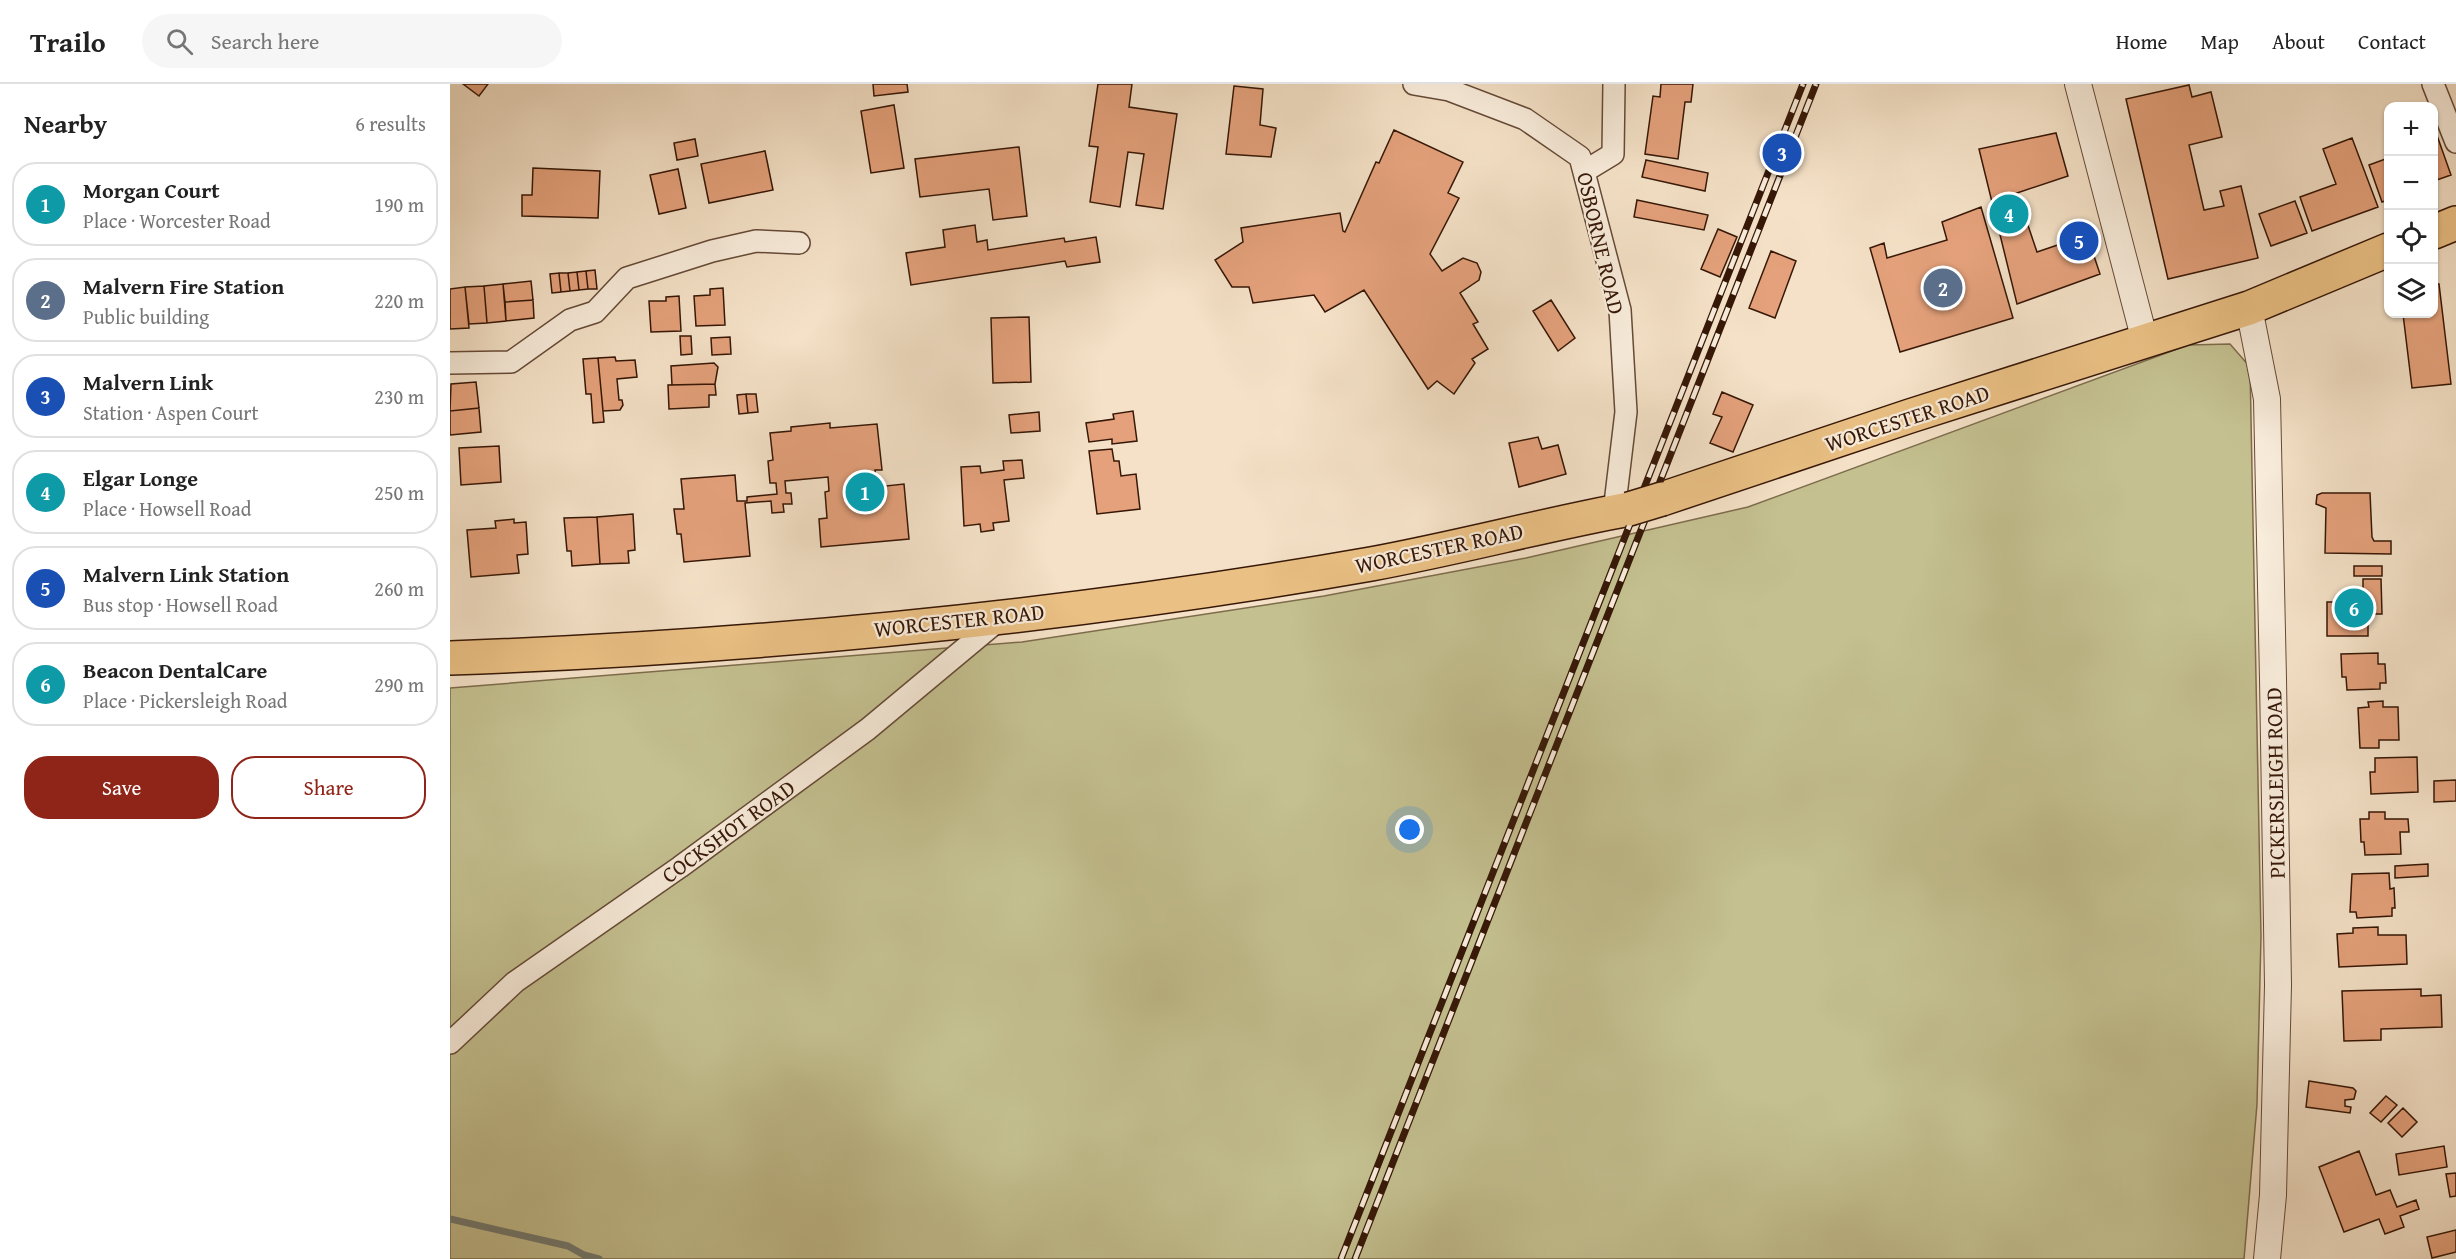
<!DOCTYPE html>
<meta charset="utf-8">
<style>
:root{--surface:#fff;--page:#f6f6f6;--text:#222;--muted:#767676;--line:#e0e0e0;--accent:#8f2418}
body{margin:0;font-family:"Gentium Book Plus",serif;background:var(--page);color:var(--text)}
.controls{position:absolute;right:18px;top:18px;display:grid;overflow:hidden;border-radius:12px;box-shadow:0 2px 4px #0004}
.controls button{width:54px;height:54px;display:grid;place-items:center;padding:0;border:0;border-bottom:2px solid var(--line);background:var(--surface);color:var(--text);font:30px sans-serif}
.you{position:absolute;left:960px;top:746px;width:21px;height:21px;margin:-15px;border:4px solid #fff;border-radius:50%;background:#1a73e8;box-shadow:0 0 0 9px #1a73e833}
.badge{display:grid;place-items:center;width:39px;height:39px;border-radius:50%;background:var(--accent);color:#fff;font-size:20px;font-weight:700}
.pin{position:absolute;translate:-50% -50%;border:3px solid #fff;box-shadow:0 2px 6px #0006}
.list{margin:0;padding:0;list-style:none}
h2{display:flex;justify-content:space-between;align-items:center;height:78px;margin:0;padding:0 24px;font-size:26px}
h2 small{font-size:20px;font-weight:400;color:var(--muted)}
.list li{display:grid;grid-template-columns:39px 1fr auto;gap:18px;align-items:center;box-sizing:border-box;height:84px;margin:0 12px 12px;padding:0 12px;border:2px solid var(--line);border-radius:24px}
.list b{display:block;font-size:22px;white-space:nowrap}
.list p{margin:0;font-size:20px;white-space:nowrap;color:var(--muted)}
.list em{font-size:20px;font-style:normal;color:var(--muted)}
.actions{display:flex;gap:12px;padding:18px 24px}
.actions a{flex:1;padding:14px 0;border:2px solid var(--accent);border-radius:24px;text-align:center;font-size:21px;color:var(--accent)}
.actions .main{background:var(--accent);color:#fff}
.icon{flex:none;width:33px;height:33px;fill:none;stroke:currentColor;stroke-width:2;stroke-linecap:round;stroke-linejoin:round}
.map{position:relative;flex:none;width:2006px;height:1175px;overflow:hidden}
header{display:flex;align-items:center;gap:36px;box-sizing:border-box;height:84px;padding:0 30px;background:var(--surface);border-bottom:2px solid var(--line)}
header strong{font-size:28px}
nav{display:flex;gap:33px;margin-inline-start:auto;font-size:21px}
.search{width:420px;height:54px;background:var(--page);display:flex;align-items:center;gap:15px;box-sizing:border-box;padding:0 21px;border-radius:33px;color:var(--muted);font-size:22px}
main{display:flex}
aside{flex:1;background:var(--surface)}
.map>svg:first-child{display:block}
</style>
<header>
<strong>Trailo</strong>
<div class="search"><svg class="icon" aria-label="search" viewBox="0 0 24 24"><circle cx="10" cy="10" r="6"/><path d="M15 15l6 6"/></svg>Search here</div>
<nav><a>Home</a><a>Map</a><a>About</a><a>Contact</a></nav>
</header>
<main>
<aside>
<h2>Nearby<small>6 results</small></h2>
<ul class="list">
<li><span class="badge" style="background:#0f9aa8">1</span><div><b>Morgan Court</b><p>Place · Worcester Road</p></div><em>190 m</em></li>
<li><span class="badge" style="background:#5c6f8a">2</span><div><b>Malvern Fire Station</b><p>Public building</p></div><em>220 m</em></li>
<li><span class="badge" style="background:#1a4fb4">3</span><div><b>Malvern Link</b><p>Station · Aspen Court</p></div><em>230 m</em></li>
<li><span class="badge" style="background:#0f9aa8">4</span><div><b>Elgar Longe</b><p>Place · Howsell Road</p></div><em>250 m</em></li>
<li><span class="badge" style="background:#1a4fb4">5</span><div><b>Malvern Link Station</b><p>Bus stop · Howsell Road</p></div><em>260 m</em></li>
<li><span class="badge" style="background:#0f9aa8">6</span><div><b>Beacon DentalCare</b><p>Place · Pickersleigh Road</p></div><em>290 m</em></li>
</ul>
<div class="actions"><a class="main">Save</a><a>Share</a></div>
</aside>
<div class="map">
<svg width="2006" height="1175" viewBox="0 0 2006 1175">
<rect width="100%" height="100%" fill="#f4e1c7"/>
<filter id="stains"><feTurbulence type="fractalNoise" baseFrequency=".00333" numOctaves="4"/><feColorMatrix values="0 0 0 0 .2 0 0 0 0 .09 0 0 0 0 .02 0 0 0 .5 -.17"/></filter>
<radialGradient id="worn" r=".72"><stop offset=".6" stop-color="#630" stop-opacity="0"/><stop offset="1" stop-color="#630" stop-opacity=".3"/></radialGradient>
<path fill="#c4c090" stroke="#7d6c4c" stroke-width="1.5" d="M 1780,260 L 1800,283 L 1811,852 L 1807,1020 L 1794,1175 L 0,1175 L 0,604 L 572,558 L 874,512 L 1076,474 L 1298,423 L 1738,261 Z"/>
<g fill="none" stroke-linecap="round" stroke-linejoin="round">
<path stroke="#737b72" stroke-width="7" d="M 0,1135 L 118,1162 L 134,1171 L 149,1175"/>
</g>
<path fill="#e4a17b" stroke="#361707" stroke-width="1.5" d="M 13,0 L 38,0 L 29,12 Z
M 423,0 L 457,0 L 458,8 L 424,12 Z
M 648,0 L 682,0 L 679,23 L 727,30 L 713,125 L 686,121 L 694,70 L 678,68 L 670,123 L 640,118 L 648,63 L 639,62 Z
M 1211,0 L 1243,0 L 1241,18 L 1235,18 L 1228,75 L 1195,70 L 1203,12 L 1210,13 Z
M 1739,1 L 1742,13 L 1761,8 L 1772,53 L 1739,61 L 1754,126 L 1774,122 L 1770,107 L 1791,102 L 1808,174 L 1718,195 L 1676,15 Z
M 784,2 L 813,5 L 810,41 L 826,44 L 821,73 L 776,70 Z
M 444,21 L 454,84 L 421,89 L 411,27 Z
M 1984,43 L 2001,91 L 1984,97 Z
M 944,46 L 1013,78 L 998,109 L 1009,114 L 980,170 L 992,187 L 1013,174 L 1027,179 L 1031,188 L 1029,196 L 1010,209 L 1028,238 L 1023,240 L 1038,265 L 1022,275 L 1025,279 L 1004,310 L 987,297 L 978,305 L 914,206 L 875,228 L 864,211 L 803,219 L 799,203 L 782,203 L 765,176 L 793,158 L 791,144 L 890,129 L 893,147 L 895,148 L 926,78 L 929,79 Z
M 1606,49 L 1618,92 L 1567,109 L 1587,168 L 1637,151 L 1650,190 L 1567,220 L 1529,65 Z
M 1902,54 L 1928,123 L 1862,147 L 1850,113 L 1886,100 L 1873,65 Z
M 245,55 L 248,72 L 227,76 L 224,59 Z
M 569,63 L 577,132 L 543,136 L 539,105 L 470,113 L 465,75 Z
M 315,67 L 323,106 L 259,119 L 251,80 Z
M 1938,74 L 1938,116 L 1932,118 L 1919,81 Z
M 1196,76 L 1258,89 L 1255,107 L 1192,93 Z
M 83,84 L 150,87 L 148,134 L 72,132 L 72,111 L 82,111 Z
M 228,85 L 236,124 L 209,130 L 200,91 Z
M 1187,116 L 1258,131 L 1254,146 L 1184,133 Z
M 1845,117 L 1857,149 L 1821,162 L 1809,130 Z
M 1531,123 L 1563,234 L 1450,268 L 1420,164 L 1434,159 L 1437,174 L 1497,156 L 1492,138 Z
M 525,141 L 527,158 L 537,156 L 538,166 L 614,154 L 615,158 L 646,153 L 650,178 L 617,183 L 615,177 L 461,201 L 456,169 L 495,163 L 493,146 Z
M 1268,145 L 1287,153 L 1270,193 L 1251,185 Z
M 1321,167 L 1346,177 L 1325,234 L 1299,224 Z
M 145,186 L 147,205 L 138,205 L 136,187 Z
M 136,187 L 138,205 L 129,206 L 127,188 Z
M 127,188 L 129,206 L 120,207 L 118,189 Z
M 109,189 L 118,189 L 120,207 L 111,208 Z
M 109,189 L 111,208 L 102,209 L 100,190 Z
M 81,197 L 83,216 L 55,218 L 53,200 Z
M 53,200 L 56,237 L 37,239 L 34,202 Z
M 1984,200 L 1989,200 L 2001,300 L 1962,304 L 1953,230 L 1984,230 Z
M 34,202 L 37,239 L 19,240 L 15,203 Z
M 15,203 L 19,244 L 0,245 L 0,205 Z
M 273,204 L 275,241 L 246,242 L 244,212 L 260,211 L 260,205 Z
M 229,212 L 231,247 L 201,248 L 199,217 L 216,217 L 216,213 Z
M 83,216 L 84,234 L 56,237 L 55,218 Z
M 1101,216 L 1125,254 L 1108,267 L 1083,227 Z
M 579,233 L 581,298 L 543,299 L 541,234 Z
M 230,252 L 241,252 L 242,270 L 231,271 Z
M 280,253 L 281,270 L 262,271 L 261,254 Z
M 165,273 L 166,277 L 185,276 L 187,293 L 167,295 L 169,316 L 172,316 L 173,321 L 170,326 L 153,327 L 148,274 Z
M 148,274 L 154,338 L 143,339 L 141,310 L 136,310 L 133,275 Z
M 264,279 L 268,283 L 265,300 L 222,301 L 221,282 Z
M 26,298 L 29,324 L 0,327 L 1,300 Z
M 265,300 L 266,311 L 259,311 L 259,323 L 219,325 L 218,301 Z
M 1272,308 L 1303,321 L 1283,368 L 1260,359 L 1272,333 L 1263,330 Z
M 296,310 L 306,310 L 308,328 L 298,329 Z
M 296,310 L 298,329 L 289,330 L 287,311 Z
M 29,324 L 31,348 L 0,351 L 0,327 Z
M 683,327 L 687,357 L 662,360 L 662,355 L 639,358 L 636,339 L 664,335 L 663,330 Z
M 589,328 L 590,347 L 561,349 L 559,331 Z
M 380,339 L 380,344 L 427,340 L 432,386 L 425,386 L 427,403 L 454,400 L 459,455 L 371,463 L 369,435 L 377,434 L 375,408 L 379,407 L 378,393 L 335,397 L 336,409 L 341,409 L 342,420 L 333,420 L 334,428 L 322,429 L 321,417 L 295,419 L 300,472 L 234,478 L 231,450 L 227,450 L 224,425 L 234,425 L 231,395 L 285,391 L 287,417 L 297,417 L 297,413 L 327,410 L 326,399 L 320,399 L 318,377 L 323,376 L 320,349 L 341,347 L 341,343 Z
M 1088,353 L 1092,365 L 1108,361 L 1116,390 L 1069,403 L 1059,359 Z
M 49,362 L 51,398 L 11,401 L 9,364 Z
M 662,365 L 664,377 L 669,377 L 671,392 L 686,390 L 690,425 L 647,430 L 639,367 Z
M 572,376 L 574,394 L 554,396 L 559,437 L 543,439 L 544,446 L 531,448 L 530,440 L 514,442 L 511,383 L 530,382 L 531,389 L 554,386 L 553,377 Z
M 1872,409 L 1920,409 L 1922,453 L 1924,457 L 1941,457 L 1941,470 L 1875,469 L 1876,424 L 1866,420 L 1867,411 Z
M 183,430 L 185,466 L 178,467 L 179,479 L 150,480 L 147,433 Z
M 147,433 L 150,480 L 122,482 L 121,467 L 117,467 L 114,434 Z
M 64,435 L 64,439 L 76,438 L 78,470 L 67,471 L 69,489 L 21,493 L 17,446 L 46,444 L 45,437 Z
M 1904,482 L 1932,482 L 1932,492 L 1904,492 Z
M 1913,495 L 1931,495 L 1932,530 L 1918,530 L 1918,552 L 1877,552 L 1877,518 L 1892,518 L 1892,513 L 1913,513 Z
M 1928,569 L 1928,580 L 1935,580 L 1936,599 L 1930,599 L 1930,605 L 1897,606 L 1896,593 L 1892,593 L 1891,570 Z
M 1933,617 L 1933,623 L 1948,623 L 1949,656 L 1929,656 L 1929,664 L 1910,664 L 1908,624 L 1919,623 L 1918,618 Z
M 1967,673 L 1968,708 L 1921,710 L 1920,688 L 1925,688 L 1925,674 Z
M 2006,696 L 2006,717 L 1984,718 L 1984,697 Z
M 1919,728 L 1935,728 L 1935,735 L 1958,735 L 1959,748 L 1950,748 L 1951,770 L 1915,771 L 1914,758 L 1911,758 L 1910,735 L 1919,735 Z
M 1978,780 L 1978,792 L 1945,794 L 1945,782 Z
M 1939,789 L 1940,805 L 1944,804 L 1945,824 L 1942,824 L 1942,832 L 1907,834 L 1906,828 L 1900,828 L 1902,790 Z
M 1928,843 L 1928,851 L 1956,851 L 1957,880 L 1889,883 L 1887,850 L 1903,849 L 1903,844 Z
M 1971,905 L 1971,912 L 1991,911 L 1992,943 L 1931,945 L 1931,956 L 1894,957 L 1892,907 Z
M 1859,997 L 1903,1004 L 1906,1007 L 1904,1015 L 1895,1016 L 1895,1022 L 1901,1023 L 1900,1029 L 1856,1023 Z
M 1936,1012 L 1947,1021 L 1931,1038 L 1920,1029 Z
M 1953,1024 L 1967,1038 L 1952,1053 L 1938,1039 Z
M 1994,1062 L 1997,1083 L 1949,1091 L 1946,1070 Z
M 1909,1067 L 1926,1111 L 1940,1106 L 1947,1123 L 1966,1116 L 1969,1125 L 1950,1132 L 1954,1143 L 1935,1150 L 1929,1135 L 1894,1148 L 1869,1083 Z
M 2006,1089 L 2006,1112 L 2000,1113 L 1996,1090 Z
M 2006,1146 L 2006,1168 L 1982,1174 L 1977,1153 Z"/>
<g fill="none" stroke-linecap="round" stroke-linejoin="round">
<g stroke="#664a37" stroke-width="24">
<path id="minor" d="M 964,0 L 999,6 L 1075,35 L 1130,73 L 1170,226 L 1176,328 L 1164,428
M 1983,0 L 2006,58
M 1135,87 L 1163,70 L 1164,0
M 0,279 L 61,278 L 120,236 L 145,228 L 177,194 L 262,167 L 306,157 L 349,159
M 0,959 L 65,898 L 230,783 L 418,645 L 550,535"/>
</g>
<g stroke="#664a37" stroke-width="28">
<path id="tertiary" d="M 1628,0 L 1695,257
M 1799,224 L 1817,315 L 1823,595 L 1828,901 L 1823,1111 L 1817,1175"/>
</g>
<g stroke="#361707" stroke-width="36">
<path id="trunk" d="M 1984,148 L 2006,139
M 1212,415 L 1460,332 L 1799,224 L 1938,166
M 0,574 C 308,563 618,533 921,480 C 1008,464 1093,441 1179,425"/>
</g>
<use href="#minor" stroke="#f8ecdb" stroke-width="21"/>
<use href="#tertiary" stroke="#f8ecdb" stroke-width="26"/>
<use href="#trunk" stroke="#eac084" stroke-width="33"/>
<g stroke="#361707" stroke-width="7">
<path id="rail" d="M 891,1175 L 1353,0
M 905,1175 L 1366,0"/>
</g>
<use href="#rail" stroke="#f8ecdb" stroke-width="4.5" stroke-dasharray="14" stroke-linecap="butt"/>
<g stroke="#361707" stroke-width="36" stroke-linecap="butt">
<path id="trunk-bridge" d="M 1179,425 L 1212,415"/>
</g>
<use href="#trunk-bridge" stroke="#eac084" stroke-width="33"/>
</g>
<g text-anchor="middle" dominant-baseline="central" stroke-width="4.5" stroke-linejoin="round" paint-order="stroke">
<g font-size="22" fill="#361707" stroke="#f8ecdb">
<text transform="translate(1151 159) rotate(77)">OSBORNE ROAD</text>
<text transform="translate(1457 334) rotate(-18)">WORCESTER ROAD</text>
<text transform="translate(989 464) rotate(-12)">WORCESTER ROAD</text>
<text transform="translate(509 536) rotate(-6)">WORCESTER ROAD</text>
<text transform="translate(1825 699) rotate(-91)">PICKERSLEIGH ROAD</text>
<text transform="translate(278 747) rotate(-36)">COCKSHOT ROAD</text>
</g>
</g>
<rect width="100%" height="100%" filter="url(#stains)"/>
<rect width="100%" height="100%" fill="url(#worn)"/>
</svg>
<div class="controls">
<button>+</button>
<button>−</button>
<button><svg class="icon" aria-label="locate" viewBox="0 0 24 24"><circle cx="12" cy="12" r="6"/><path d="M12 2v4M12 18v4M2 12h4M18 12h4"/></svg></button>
<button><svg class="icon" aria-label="layers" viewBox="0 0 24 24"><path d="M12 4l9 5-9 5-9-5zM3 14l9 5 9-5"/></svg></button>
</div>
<div class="you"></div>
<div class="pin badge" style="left:415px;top:408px;background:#0f9aa8">1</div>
<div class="pin badge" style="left:1493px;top:204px;background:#5c6f8a">2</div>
<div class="pin badge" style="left:1332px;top:69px;background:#1a4fb4">3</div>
<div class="pin badge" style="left:1559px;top:130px;background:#0f9aa8">4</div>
<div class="pin badge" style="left:1629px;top:157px;background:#1a4fb4">5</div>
<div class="pin badge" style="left:1904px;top:524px;background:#0f9aa8">6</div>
</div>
</main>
